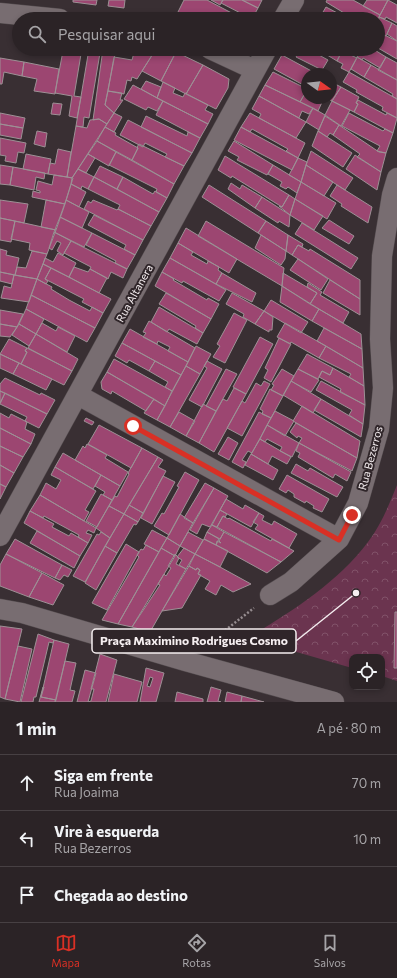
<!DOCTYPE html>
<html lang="pt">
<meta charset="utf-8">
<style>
:root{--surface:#2b2326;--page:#332b2e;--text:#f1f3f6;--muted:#a6a4a7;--line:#474043;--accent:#d93025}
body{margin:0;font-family:Commissioner,sans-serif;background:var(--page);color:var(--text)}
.controls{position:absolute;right:12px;bottom:12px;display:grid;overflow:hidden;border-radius:8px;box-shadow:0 2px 6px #0003}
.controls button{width:36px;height:36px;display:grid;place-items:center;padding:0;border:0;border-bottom:1px solid var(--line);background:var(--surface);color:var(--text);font:20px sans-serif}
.compass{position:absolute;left:301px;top:68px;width:36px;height:36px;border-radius:50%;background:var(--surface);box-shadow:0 2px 6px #0003;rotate:105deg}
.stop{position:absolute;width:12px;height:12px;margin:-9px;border:3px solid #d93025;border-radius:50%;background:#fff}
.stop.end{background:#d93025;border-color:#fff;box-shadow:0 1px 4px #0008}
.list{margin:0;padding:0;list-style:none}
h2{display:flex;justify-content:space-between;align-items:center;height:52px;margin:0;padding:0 16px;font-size:17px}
h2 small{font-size:13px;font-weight:400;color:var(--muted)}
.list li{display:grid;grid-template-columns:26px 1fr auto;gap:12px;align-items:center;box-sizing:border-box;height:56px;padding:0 16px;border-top:1px solid var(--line)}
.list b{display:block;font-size:15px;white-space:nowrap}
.list p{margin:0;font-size:13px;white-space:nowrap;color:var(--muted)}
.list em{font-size:13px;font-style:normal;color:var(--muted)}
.icon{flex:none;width:22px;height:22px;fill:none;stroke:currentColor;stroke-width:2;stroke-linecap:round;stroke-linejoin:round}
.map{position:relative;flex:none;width:397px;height:702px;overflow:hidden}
.search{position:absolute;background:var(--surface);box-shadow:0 2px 6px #0003;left:12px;right:12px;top:12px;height:44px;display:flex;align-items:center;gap:10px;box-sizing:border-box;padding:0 14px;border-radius:22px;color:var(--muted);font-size:15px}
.sheet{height:220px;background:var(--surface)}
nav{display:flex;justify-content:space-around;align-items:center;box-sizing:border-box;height:56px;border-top:1px solid var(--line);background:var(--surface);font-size:11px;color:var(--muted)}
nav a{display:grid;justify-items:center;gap:2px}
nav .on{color:var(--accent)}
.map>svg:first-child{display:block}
</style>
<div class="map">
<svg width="397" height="702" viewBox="0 0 397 702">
<defs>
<pattern id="forest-crowns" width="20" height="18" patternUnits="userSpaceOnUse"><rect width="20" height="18" fill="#6b344f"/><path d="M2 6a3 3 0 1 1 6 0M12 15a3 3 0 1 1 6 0" fill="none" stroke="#815269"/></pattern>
</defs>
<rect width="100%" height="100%" fill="#392f33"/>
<path fill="url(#forest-crowns)" d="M 397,485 L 397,681 L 382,676 L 382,657 L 352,657 L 352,668 L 248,638 C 291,612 337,583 368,542 C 381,525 389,505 397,485 Z"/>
<path fill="#9c4671" stroke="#9d9095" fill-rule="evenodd" d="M 73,0 L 97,0 L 96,5 L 73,2 Z
M 109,0 L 125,0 L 124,8 L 108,6 Z
M 184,0 L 207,0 L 243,19 L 187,19 L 177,14 Z
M 211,0 L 223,0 L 220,5 Z
M 223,0 L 242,0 L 258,8 L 252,19 L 221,3 Z
M 242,0 L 262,0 L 258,8 Z
M 327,0 L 353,0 L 380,15 L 378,19 L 354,19 L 326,2 Z
M 367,0 L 388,0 L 380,15 L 363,6 Z
M 388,0 L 397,5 L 397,23 L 386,17 L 385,19 L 379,17 Z
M 326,7 L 343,16 L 345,14 L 354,19 L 319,19 Z
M 379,17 L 392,23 L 386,36 L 378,32 Z
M 392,23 L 397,26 L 397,41 L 387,34 Z
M 378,32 L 397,41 L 397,59 L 378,48 Z
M 89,49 L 103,49 L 102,54 L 100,53 L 89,118 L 84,117 L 83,127 L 76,126 Z
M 103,49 L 116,49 L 105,105 L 114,113 L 107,124 L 99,119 L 93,120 Z
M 135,49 L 156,49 L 137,79 L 132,77 L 131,81 L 127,80 L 124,94 L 108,91 L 114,57 L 132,60 Z
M 156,49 L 170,49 L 176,52 L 161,81 L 142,71 Z
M 301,49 L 308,49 L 328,60 L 322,70 L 296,57 Z
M 308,49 L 340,49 L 342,51 L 337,61 L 319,50 L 317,54 Z
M 344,49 L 357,49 L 354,55 Z
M 361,49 L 373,49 L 386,57 L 380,68 L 363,58 L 362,60 L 357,57 Z
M 63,51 L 81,54 L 74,96 L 81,97 L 77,118 L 69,116 L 72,96 L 55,93 Z
M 342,51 L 357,58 L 349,72 L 341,68 L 343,64 L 337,61 Z
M 176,52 L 203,65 L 186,94 L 161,81 Z
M 282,55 L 317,74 L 307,74 L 307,87 L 274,69 Z
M 357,57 L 371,65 L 364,77 L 351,69 Z
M 386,57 L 397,63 L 397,80 L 378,70 Z
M 0,58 L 24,62 L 22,76 L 4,72 L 2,84 L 0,84 Z
M 24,62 L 59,69 L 55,94 L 34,91 L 37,79 L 22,76 Z
M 203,65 L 229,79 L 228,88 L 216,109 L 186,94 Z
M 371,65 L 397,80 L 397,99 L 392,96 L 393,94 L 364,77 Z
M 273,72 L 307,89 L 300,102 L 265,85 Z
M 349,72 L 397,99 L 397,118 L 382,110 L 383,107 L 356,92 L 357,90 L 343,82 Z
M 146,81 L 161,87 L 157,98 L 141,89 Z
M 163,82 L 175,88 L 173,93 L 183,97 L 185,93 L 208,105 L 205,110 L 213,114 L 208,124 L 157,98 Z
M 331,82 L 341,87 L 332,101 L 327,98 L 331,98 Z
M 133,85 L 163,101 L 157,111 L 148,107 L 146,110 L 124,99 Z
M 265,85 L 313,108 L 309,114 L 302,111 L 299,118 L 259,96 Z
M 341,87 L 359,97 L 356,103 L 358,104 L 354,112 L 332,101 Z
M 108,91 L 122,93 L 120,100 L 123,100 L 114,113 L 105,105 Z
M 306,92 L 307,98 L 318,98 L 323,100 L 318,111 L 300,102 Z
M 259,96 L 306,122 L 296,138 L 259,118 L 261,114 L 252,109 Z
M 358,100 L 386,115 L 387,113 L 397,118 L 393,133 L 354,112 L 358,104 L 356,103 Z
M 163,101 L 208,124 L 200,138 L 156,115 Z
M 332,101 L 350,110 L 341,126 L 325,115 Z
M 53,103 L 62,104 L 60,115 L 51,114 Z
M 313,108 L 325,115 L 319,130 L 306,122 Z
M 0,113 L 25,118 L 23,128 L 0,124 Z
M 114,113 L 122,117 L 114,132 L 105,127 Z
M 250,113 L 305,143 L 298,158 L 286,151 L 288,149 L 252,129 L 250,132 L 241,127 Z
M 349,113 L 383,131 L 385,129 L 393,133 L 386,153 L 377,151 L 380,146 L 342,126 Z
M 146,116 L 187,136 L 188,132 L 200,138 L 192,153 L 141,127 Z
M 325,116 L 339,125 L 333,135 L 330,133 L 327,137 L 318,131 Z
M 99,119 L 107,124 L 72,178 L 67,177 L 76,126 L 87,128 L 90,120 Z
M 128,120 L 192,153 L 184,166 L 165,157 L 167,154 L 145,143 L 143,147 L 120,135 Z
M 0,124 L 23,128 L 21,139 L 0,135 Z
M 339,125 L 379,152 L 386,153 L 381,172 L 357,157 L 360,154 L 333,135 Z
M 105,127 L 116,133 L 115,135 L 138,148 L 132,160 L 97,141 Z
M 241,127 L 298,158 L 292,170 L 234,140 Z
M 37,131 L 47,133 L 45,147 L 34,144 Z
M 318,131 L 352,153 L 343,167 L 312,146 Z
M 0,138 L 26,143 L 24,153 L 18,152 L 16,163 L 5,161 L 6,156 L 0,155 Z
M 97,141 L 116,152 L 109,166 L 88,154 Z
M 234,141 L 273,165 L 267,175 L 237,160 L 239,157 L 228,151 Z
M 139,144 L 184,166 L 174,184 L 132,160 L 138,148 L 137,147 Z
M 58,149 L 71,152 L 67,177 L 48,174 L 50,163 L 55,164 Z
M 311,151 L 353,178 L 345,190 L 306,165 Z
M 116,152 L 174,184 L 167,198 L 156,192 L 157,189 L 109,165 Z
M 26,154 L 51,159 L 48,174 L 23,169 Z
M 88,154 L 95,158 L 86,173 L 78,169 Z
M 355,155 L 381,172 L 377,190 L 346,169 Z
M 225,156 L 289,195 L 282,207 L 232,176 L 231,178 L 218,170 Z
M 298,158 L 307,162 L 301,182 L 289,175 Z
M 0,165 L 13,167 L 10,185 L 0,184 Z
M 273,165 L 301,182 L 297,193 L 288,187 L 286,189 L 280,186 L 282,182 L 268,174 Z
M 306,165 L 333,182 L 324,196 L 301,182 Z
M 100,166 L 123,177 L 117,189 L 94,177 Z
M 13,167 L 45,173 L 44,179 L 36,177 L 34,190 L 10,185 Z
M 78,169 L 94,177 L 88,189 L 82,186 L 81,189 L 71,184 L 72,178 Z
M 54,175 L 73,178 L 65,204 L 32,197 L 33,191 L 40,193 L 40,191 L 36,190 L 38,181 L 52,185 Z
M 94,177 L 159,212 L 151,226 L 118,209 L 120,205 L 88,189 Z
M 123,177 L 153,194 L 155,191 L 167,198 L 159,212 L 117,189 Z
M 301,182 L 336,203 L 327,219 L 295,199 Z
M 231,183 L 240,189 L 242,185 L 262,197 L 255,208 L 228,189 Z
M 71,184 L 86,192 L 79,207 L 66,200 Z
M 209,185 L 266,221 L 258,233 L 202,197 Z
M 337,185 L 372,207 L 368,223 L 341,206 L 342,204 L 330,196 Z
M 289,195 L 295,199 L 290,215 L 279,206 L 282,207 Z
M 262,197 L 290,215 L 289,227 L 279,221 L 278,223 L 255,208 Z
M 295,199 L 323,216 L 314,230 L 290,215 Z
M 0,200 L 28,204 L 24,223 L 0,218 Z
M 46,200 L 65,204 L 56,230 L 41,227 Z
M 66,200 L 89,212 L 82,228 L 60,217 Z
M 93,200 L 117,210 L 118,209 L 151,226 L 143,240 L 84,209 L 88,201 L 91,203 Z
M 94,215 L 143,240 L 135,255 L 124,249 L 126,245 L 88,225 Z
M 60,217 L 92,233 L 84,247 L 54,232 Z
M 0,218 L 15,221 L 11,242 L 0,240 Z
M 329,220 L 354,236 L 349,244 L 322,228 Z
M 15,221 L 56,230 L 47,254 L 29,250 L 30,243 L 11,239 Z
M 206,221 L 284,268 L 282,286 L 198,236 Z
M 266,221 L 288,235 L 286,251 L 258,233 Z
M 302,223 L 358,258 L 351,269 L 295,234 Z
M 186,228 L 237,259 L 229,273 L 178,243 Z
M 54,232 L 71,241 L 63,255 L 57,251 L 61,243 L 57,241 L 52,250 L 49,248 Z
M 92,233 L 135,255 L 127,269 L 115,263 L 116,261 L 86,245 Z
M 261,235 L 286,251 L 285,259 L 281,265 L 255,248 Z
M 288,235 L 303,244 L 302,247 L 298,245 L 292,255 L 286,251 Z
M 71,241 L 127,269 L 123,278 L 111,272 L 108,279 L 90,269 L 91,267 L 64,253 Z
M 178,243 L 193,252 L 191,255 L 207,264 L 208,261 L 219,267 L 218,270 L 222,273 L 216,284 L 170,258 Z
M 298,245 L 309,251 L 310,249 L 360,280 L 360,299 L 292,255 Z
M 0,249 L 7,251 L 6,255 L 19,258 L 15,275 L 0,272 Z
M 32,251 L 47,254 L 37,279 L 15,275 L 17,267 L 26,268 Z
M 58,253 L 76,263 L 69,277 L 43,264 L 45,258 L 53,262 Z
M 170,258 L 226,290 L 219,301 L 183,281 L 182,283 L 162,272 Z
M 298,259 L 328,279 L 321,290 L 290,270 Z
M 43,264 L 51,268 L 45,279 L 48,281 L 46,284 L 37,279 Z
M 74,267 L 88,272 L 90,269 L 107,278 L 99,293 L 69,277 Z
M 51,268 L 111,299 L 103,313 L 82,302 L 84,299 L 45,279 Z
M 0,272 L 14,275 L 12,284 L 0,281 Z
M 162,272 L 174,279 L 173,280 L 207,300 L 208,298 L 219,304 L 211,319 L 155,286 Z
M 222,273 L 256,293 L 252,302 L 216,284 Z
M 283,273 L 317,293 L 310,304 L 282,286 Z
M 14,275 L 37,279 L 29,302 L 1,298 L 4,286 L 11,288 Z
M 37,279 L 52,287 L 51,289 L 69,300 L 90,311 L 92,307 L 103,313 L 95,328 L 31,295 Z
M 330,280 L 360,299 L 360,315 L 323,293 Z
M 308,283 L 322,292 L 320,295 L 349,312 L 343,323 L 310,304 L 317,293 L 307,287 Z
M 282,286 L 319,309 L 312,321 L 280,302 Z
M 166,293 L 211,319 L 203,333 L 195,328 L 196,326 L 159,304 Z
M 232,293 L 264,311 L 255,324 L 243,317 L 244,314 L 226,304 Z
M 31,295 L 95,328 L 87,342 L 26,309 Z
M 271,300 L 308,322 L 301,333 L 264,311 Z
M 159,307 L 203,333 L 197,344 L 169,329 L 167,332 L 151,322 Z
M 26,309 L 44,319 L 36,334 L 19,324 Z
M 319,309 L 361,334 L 362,349 L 312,321 Z
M 0,310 L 23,314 L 17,327 L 0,324 Z
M 264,311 L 273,317 L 272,330 L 269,330 L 269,332 L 255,324 Z
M 234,313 L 247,320 L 225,363 L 213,357 L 220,346 L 217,344 Z
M 149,321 L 195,348 L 188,362 L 168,351 L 170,347 L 158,341 L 157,344 L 143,337 L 146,333 L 143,332 Z
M 42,323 L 56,331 L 58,327 L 75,336 L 67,352 L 36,334 Z
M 285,323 L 326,346 L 319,358 L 291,342 L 290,344 L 277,337 Z
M 0,324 L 17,327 L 10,337 L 0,336 Z
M 19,324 L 36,334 L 29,346 L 12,335 Z
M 324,328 L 362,349 L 363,368 L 317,341 Z
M 130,329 L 188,362 L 181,375 L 122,343 Z
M 36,334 L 78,359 L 72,371 L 28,348 Z
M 260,337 L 273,344 L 246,394 L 233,387 Z
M 279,338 L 291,344 L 271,382 L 264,378 L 268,370 L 265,368 Z
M 9,339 L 27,348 L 25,351 L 27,352 L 21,364 L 0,354 Z
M 122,343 L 155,361 L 149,371 L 129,360 L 127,363 L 115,356 Z
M 196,346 L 211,354 L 200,374 L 186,366 Z
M 326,346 L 363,368 L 364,386 L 349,377 L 351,374 L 319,358 Z
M 27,348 L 72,371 L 64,385 L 21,364 L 27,352 L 25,351 Z
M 0,354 L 19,363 L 13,374 L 0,368 Z
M 307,354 L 333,368 L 330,375 L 322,371 L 318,379 L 298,369 Z
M 114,359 L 172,391 L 165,406 L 107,372 Z
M 155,361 L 181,375 L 172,391 L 165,387 L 168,382 L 149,371 Z
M 207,361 L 222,369 L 202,407 L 189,400 L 207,368 L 204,366 Z
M 19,363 L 52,379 L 46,390 L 13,374 Z
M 186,366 L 200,374 L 170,427 L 157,420 Z
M 333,368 L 364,386 L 365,405 L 340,392 L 341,389 L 319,377 L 322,371 L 330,375 Z
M 226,369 L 237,374 L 216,411 L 206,406 Z
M 282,369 L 294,376 L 283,396 L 271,390 L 274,385 L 272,384 Z
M 298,369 L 319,380 L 311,392 L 291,381 Z
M 107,372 L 154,399 L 146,411 L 112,391 L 111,394 L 102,389 L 101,382 Z
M 5,378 L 40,395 L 41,393 L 55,400 L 47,414 L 0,391 L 0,384 Z
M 264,381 L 270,384 L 242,436 L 227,428 L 242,401 L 245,403 L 256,383 L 261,386 Z
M 291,381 L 321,399 L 313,413 L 283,395 Z
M 321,381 L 365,405 L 363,424 L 349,415 L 352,410 L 316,390 Z
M 234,388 L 246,394 L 214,452 L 199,443 L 223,399 L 227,401 Z
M 270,389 L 283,396 L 271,418 L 262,414 L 263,411 L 260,409 Z
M 0,391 L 5,393 L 0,403 Z
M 5,393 L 47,414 L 39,428 L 25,421 L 27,417 L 0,404 Z
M 154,399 L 165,406 L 157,420 L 144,413 Z
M 321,399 L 363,424 L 361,437 L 314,410 Z
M 203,404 L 216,411 L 199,443 L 186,436 Z
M 302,406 L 360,441 L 357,458 L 293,421 Z
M 275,411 L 294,421 L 285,436 L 267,425 Z
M 179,412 L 195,421 L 186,436 L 170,427 Z
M 259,412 L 271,418 L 252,453 L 248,451 L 242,460 L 246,462 L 243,468 L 232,462 Z
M 0,413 L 9,418 L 11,414 L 27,422 L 25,429 L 35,434 L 31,444 L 0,428 Z
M 86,418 L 94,422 L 92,425 L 84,421 Z
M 296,423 L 357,458 L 352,471 L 299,443 L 302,438 L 298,436 L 297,438 L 290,432 Z
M 99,425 L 142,448 L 131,468 L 88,444 Z
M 267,425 L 299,443 L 292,457 L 280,451 L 282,447 L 267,439 L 265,442 L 260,439 Z
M 0,428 L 31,444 L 23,457 L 0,446 Z
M 228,437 L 238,443 L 229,460 L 218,454 Z
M 260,439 L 291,457 L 287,464 L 272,456 L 268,464 L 251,454 Z
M 299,443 L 351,472 L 347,481 L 335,474 L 333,478 L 298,457 L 300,453 L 296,451 Z
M 87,444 L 107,455 L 105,458 L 128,472 L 120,486 L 75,460 L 83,446 L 85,448 Z
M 0,446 L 23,457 L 14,473 L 0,465 Z
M 142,448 L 158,457 L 124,514 L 109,506 L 115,496 L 117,497 L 129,474 L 128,473 Z
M 63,453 L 101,475 L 93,489 L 55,467 Z
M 251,454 L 278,470 L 273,480 L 245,465 Z
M 158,457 L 163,460 L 158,467 L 166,471 L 143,513 L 129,505 Z
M 296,464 L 308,471 L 310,468 L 343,487 L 337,497 L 291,473 Z
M 0,465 L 14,473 L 6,487 L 0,484 Z
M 55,467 L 96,491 L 85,510 L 89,512 L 84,521 L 40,495 L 46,483 L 56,489 L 61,480 L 51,475 Z
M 185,472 L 199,480 L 169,535 L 154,526 L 162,513 L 164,514 L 179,487 L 177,486 Z
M 101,475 L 120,486 L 112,500 L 103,495 L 105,492 L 95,486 Z
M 287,475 L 329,499 L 322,512 L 313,508 L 314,506 L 306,501 L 305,503 L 294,497 L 294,494 L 288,490 L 286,493 L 279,489 Z
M 163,476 L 175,482 L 152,524 L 141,518 Z
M 205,483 L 214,488 L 193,523 L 184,518 Z
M 0,484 L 6,487 L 0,499 Z
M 214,488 L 228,496 L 210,527 L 202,524 L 197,534 L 190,530 Z
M 101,494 L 112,500 L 97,527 L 86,521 Z
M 40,495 L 96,528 L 94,533 L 88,530 L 86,533 L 92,535 L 88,543 L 78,537 L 79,535 L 44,516 L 43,518 L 30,511 Z
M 226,499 L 243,509 L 245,505 L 259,513 L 251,527 L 220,510 Z
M 129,505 L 143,513 L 138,522 L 124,514 Z
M 109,506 L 124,514 L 110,538 L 96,528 Z
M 220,510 L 227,514 L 225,517 L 223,516 L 217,527 L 212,525 Z
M 30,511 L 54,524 L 52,527 L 69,536 L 71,533 L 88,543 L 80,556 L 24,523 Z
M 259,513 L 264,516 L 262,520 L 272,525 L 274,521 L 297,534 L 289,548 L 255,529 L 258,525 L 253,522 Z
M 124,514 L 138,522 L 136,525 L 134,524 L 117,553 L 105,546 Z
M 180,514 L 193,523 L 180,546 L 167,538 Z
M 223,516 L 228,519 L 229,518 L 271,541 L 272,539 L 294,551 L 281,562 L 217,527 Z
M 212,525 L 224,532 L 220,539 L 207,532 Z
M 152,530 L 167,538 L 159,552 L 144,544 Z
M 37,531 L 80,556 L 74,568 L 30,543 Z
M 101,532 L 110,538 L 85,582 L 73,576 L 97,534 L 99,535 Z
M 188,532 L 203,540 L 195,554 L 180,546 Z
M 207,532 L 219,539 L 216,545 L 204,539 Z
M 224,532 L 281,562 L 267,573 L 216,545 L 217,541 L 221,543 L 219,541 Z
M 167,538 L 180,546 L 175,556 L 161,548 Z
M 15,539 L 62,565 L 55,578 L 6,554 Z
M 204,539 L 228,551 L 220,567 L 195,554 Z
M 126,544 L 139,552 L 107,610 L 92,603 Z
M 146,545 L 159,552 L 118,624 L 102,620 L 139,557 L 137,555 L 141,549 L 143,550 Z
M 105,546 L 117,553 L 96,590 L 85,583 Z
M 161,548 L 175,556 L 132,627 L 118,624 Z
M 184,548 L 195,554 L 186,569 L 179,565 L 182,560 L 177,557 Z
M 6,554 L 42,573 L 29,597 L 0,586 L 0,565 Z
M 175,554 L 179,558 L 176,564 L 186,569 L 150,632 L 132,627 L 160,585 L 158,584 L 164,574 L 166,576 L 171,568 L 168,566 Z
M 195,554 L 220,567 L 251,584 L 233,592 L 221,585 L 216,595 L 205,589 L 210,581 L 198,574 L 200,570 L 197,568 L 196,570 L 189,566 Z
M 62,565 L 72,570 L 68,577 L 64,575 L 60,580 L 55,578 Z
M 189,566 L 196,570 L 197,568 L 200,570 L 198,574 L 201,575 L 182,608 L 162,611 Z
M 42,573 L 64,585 L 53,605 L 29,597 Z
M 395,612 L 397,612 L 397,668 L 394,668 Z
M 0,626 L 22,629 L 5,699 L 0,697 Z
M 38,634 L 54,640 L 53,643 L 49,642 L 36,697 L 34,697 L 33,702 L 21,702 Z
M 54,640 L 69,644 L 56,700 L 41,697 Z
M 18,646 L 32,649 L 20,702 L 5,699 Z
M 100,654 L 117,660 L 106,702 L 88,702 L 91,701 L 94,689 L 91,689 Z
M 65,661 L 76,663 L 70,690 L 75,691 L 72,702 L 55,702 Z
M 146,668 L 164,673 L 156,702 L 140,702 ZM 150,677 L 153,678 L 150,687 L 147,686 Z
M 85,670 L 96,673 L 88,702 L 77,702 Z
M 114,674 L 142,682 L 137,702 L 108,702 Z
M 43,687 L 44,687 L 41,697 L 56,700 L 55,702 L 39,702 Z
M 211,687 L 221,690 L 218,701 L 221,702 L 207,702 Z
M 177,692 L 203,699 L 203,702 L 175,702 Z
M 227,692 L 242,696 L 241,702 L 225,702 Z
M 242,696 L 264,702 L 241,702 Z"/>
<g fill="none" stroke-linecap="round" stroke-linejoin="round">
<g stroke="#534b4e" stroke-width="21">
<path id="minor" d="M 0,13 L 60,19
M 283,19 L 294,0
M 210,49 L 255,70
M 78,395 L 339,539
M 0,536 L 267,49
M 270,595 L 291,582 L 339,539 L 358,503 L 379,429 L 383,388 L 380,339 L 382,256 L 392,195 L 397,178
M 0,609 L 22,613 L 185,661 L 334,702"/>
</g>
<path stroke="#958c8f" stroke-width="2.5" stroke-dasharray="2 2" stroke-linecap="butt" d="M 206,645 L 254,608"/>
<use href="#minor" stroke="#786d71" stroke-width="20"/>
</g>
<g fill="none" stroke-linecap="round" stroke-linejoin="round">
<path stroke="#d93025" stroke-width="5" d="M 133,426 L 339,540 L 352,515"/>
</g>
<g text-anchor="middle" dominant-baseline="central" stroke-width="4" stroke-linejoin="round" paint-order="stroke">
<g font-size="11" fill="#f5eef0" stroke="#2f2529">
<text transform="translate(134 293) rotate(-61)">Rua Altanera</text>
<text transform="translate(370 458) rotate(-75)">Rua Bezerros</text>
</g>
</g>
<path fill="none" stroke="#f5eef0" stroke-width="1.5" d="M356 593L296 641"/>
<circle fill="#f5eef0" stroke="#2f2529" stroke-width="1.5" cx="356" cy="593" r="4"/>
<rect fill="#2f2529" stroke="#f5eef0" stroke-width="1.5" x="92" y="629" width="204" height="24" rx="4"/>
<g font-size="12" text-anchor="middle" font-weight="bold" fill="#f5eef0">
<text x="194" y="645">Praça Maximino Rodrigues Cosmo</text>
</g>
</svg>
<div class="controls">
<button><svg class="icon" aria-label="locate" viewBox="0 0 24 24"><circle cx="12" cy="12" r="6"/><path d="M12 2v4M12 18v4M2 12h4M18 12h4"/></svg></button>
</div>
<svg class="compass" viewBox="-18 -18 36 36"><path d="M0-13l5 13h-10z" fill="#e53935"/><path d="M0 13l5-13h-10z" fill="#a6a4a7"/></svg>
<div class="stop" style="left:133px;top:426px"></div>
<div class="stop end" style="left:352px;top:515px"></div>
<div class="search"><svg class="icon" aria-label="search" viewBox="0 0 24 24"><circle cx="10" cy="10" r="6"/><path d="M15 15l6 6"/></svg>Pesquisar aqui</div>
</div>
<section class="sheet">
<h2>1 min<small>A pé · 80 m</small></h2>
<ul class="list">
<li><svg class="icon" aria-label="ahead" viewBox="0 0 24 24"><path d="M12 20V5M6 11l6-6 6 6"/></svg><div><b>Siga em frente</b><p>Rua Joaima</p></div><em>70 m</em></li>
<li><svg class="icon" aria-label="left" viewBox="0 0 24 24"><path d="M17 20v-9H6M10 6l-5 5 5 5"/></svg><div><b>Vire à esquerda</b><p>Rua Bezerros</p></div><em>10 m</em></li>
<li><svg class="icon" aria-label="arrive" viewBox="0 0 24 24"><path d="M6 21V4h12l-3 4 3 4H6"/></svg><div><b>Chegada ao destino</b></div></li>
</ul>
</section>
<nav>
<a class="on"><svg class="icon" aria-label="map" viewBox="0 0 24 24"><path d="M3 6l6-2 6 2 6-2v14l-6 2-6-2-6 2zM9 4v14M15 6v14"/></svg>Mapa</a>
<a><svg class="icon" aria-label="directions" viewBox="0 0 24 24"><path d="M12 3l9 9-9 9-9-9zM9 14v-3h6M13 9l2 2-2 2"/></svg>Rotas</a>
<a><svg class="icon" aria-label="saved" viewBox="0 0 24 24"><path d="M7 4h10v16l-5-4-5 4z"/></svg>Salvos</a>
</nav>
